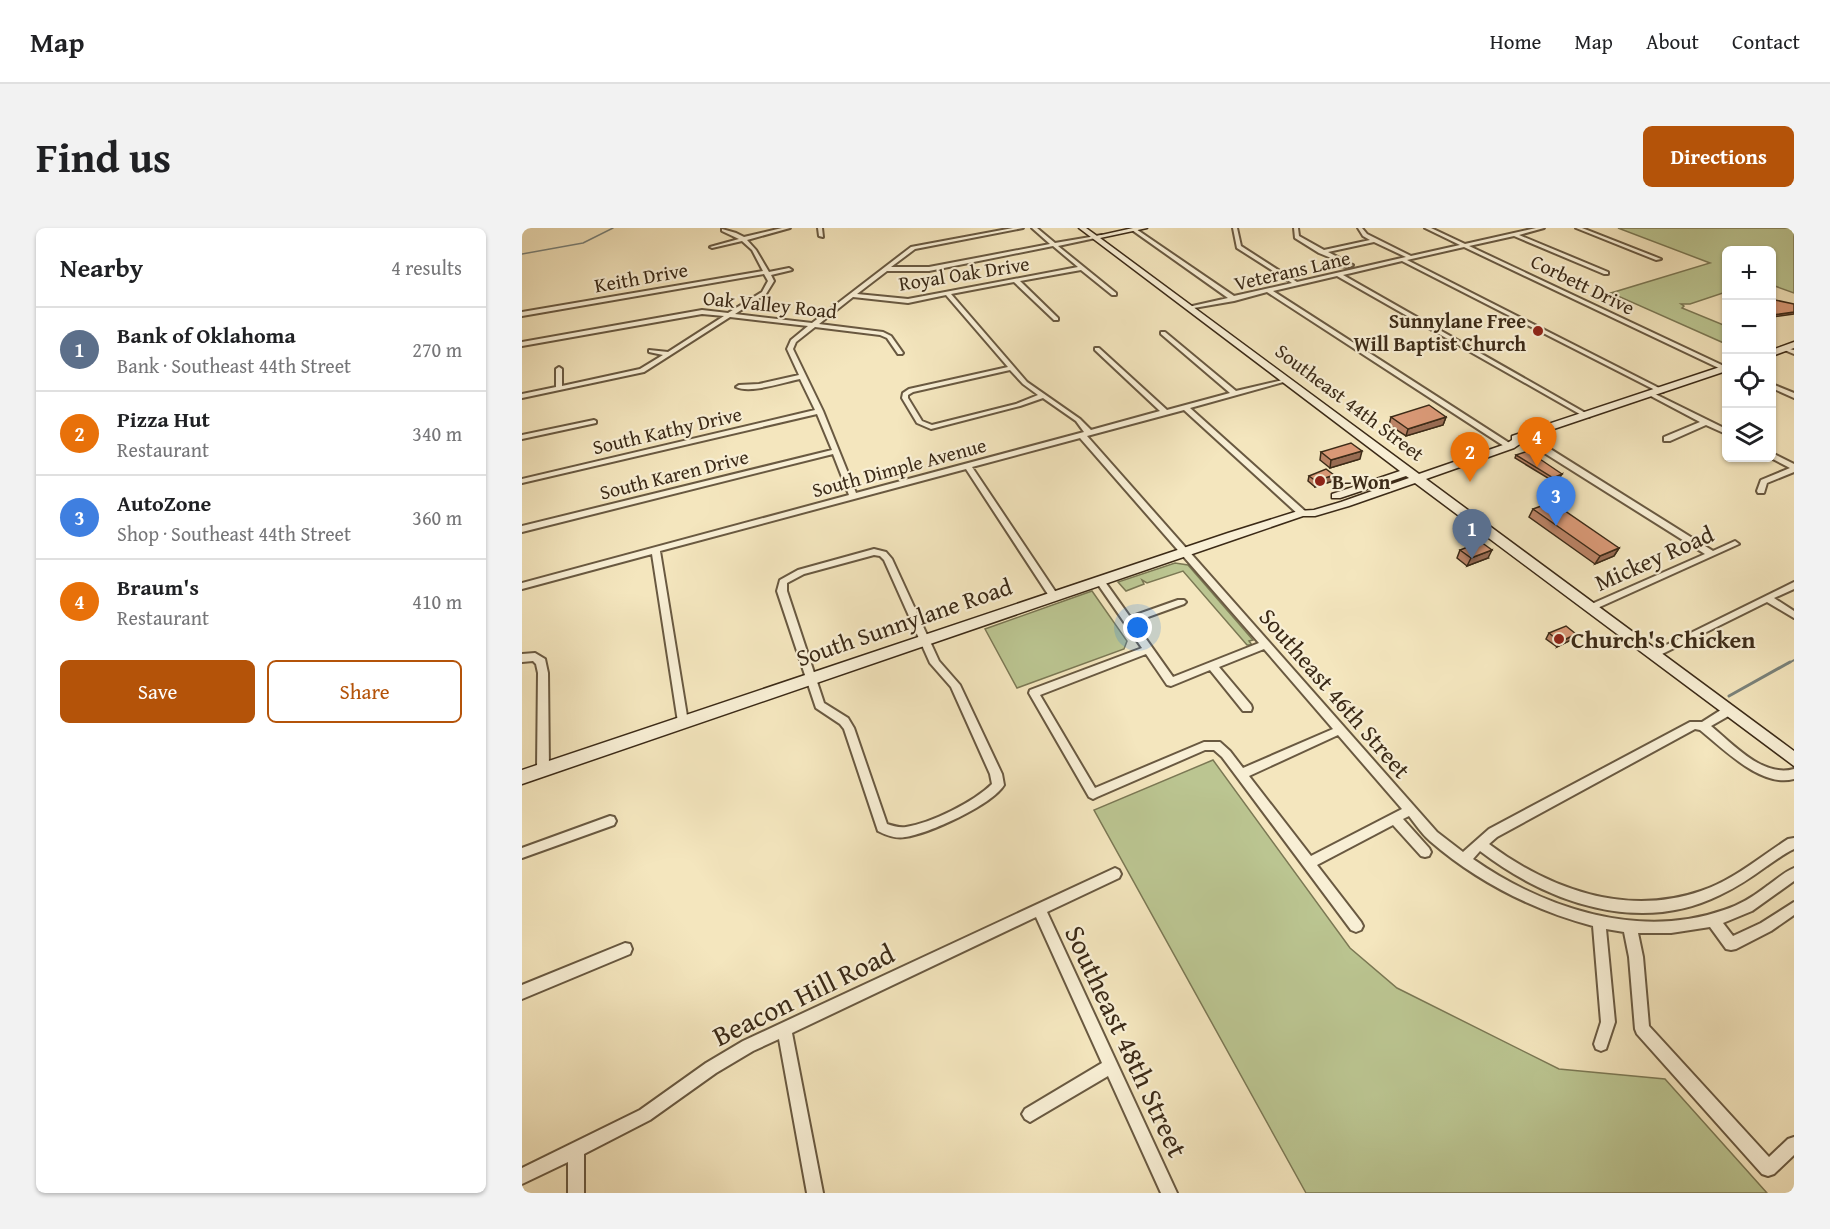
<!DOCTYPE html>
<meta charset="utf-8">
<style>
:root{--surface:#fff;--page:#f2f2f2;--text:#202124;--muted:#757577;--line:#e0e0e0;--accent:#b45309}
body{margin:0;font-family:"Gentium Book Plus",serif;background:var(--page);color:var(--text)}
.controls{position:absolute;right:18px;top:18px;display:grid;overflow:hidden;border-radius:9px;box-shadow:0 2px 4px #0004}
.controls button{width:54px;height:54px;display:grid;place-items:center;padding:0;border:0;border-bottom:2px solid var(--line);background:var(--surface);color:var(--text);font:30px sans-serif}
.you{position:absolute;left:616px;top:400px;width:21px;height:21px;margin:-15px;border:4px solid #fff;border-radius:50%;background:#1a73e8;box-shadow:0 0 0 9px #1a73e833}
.badge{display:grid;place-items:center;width:39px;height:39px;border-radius:50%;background:var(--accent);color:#fff;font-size:20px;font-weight:700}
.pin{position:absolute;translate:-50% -50px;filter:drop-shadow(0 2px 3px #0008)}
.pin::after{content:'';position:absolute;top:32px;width:21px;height:18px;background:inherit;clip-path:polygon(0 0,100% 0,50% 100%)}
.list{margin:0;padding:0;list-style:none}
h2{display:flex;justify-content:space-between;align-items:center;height:78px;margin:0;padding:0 24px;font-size:26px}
h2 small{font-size:20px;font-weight:400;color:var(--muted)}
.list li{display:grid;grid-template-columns:39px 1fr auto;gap:18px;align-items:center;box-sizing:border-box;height:84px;padding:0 24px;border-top:2px solid var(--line)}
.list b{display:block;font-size:22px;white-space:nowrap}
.list p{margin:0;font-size:20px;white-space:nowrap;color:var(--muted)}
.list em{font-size:20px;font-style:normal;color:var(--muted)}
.actions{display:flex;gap:12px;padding:18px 24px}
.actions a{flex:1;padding:14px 0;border:2px solid var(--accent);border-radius:9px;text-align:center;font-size:21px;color:var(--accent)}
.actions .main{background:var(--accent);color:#fff}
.icon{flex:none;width:33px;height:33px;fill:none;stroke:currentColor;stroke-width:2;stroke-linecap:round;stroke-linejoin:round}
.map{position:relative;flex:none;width:1272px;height:965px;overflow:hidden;border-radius:9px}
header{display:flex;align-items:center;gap:36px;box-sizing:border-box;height:84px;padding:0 30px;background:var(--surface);border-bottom:2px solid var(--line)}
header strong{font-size:28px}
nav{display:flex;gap:33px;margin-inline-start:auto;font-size:21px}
.intro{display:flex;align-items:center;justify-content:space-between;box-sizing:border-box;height:144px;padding:0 36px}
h1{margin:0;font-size:42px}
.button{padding:15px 27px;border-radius:9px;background:var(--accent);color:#fff;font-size:21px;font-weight:700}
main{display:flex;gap:36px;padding:0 36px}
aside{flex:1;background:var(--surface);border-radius:9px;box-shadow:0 2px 4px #0004}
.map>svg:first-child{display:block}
</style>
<header>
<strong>Map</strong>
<nav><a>Home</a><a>Map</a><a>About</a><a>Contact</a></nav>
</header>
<div class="intro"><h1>Find us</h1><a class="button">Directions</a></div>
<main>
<aside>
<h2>Nearby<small>4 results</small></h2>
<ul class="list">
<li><span class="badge" style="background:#5c6f8a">1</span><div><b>Bank of Oklahoma</b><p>Bank · Southeast 44th Street</p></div><em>270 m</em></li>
<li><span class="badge" style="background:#e8710a">2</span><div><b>Pizza Hut</b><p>Restaurant</p></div><em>340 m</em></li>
<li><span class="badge" style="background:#3f7fe0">3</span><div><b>AutoZone</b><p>Shop · Southeast 44th Street</p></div><em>360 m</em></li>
<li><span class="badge" style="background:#e8710a">4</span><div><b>Braum's</b><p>Restaurant</p></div><em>410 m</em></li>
</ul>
<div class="actions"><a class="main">Save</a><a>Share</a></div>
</aside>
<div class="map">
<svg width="1272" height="965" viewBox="0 0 1272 965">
<rect width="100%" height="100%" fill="#f4e6be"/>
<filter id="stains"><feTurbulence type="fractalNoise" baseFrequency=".00333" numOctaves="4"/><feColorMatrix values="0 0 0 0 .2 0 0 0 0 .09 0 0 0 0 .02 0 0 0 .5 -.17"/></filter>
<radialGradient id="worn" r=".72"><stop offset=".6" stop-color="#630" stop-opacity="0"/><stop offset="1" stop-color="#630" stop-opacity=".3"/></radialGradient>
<path fill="#bbc591" stroke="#7b7854" stroke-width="1.5" d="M 1096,0 L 1272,0 L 1272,65 L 1250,57 L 1250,22 L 1204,22 L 1204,64 L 1168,76 L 1159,76 L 1162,78 L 1160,80 L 1204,98 L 1204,116 L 1089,65 L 1188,35 Z
M 653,335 L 666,337 L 731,412 L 727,413 L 730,417 L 725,417 L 661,343 L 625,355 L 620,352 L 622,356 L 604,363 L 596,354 Z
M 570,363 L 605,413 L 602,421 L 495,460 L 463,401 Z
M 691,532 L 828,720 L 875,760 L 1037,841 L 1143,851 L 1245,965 L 784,965 L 572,582 Z"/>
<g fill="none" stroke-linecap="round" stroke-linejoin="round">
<path stroke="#79827b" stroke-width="1.5" d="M 0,26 L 61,15 L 91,0"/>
<path stroke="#79827b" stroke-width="2" d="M 1265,436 L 1272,432"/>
<path stroke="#79827b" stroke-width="3" d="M 1207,468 L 1268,434"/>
<g stroke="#695941" stroke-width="4">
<path id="street" d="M 260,0 L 268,0 L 225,12 L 234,22 L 247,44 L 267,40 L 270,42 L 249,47 L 252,53 L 244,66 L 213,86 L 290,95 L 389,19 L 491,0 L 501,0 L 393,21 L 369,39 L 407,39 L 528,16 L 510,0 L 515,0 L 533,15 L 580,7 L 578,9 L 536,18 L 594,65 L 594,67 L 590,67 L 559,42 L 498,53 L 536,90 L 536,92 L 532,92 L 492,54 L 429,66 L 505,154 L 558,191 L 569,202 L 638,183 L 573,122 L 573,120 L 577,120 L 645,182 L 708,165 L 639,106 L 639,104 L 643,104 L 714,163 L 765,151 L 765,153 L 668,180 L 783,283 L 783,287 L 777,287 L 662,182 L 565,208 L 915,604 L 941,624 L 967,601 L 1168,494 L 1180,494 L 1202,480 L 1210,480 L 1211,483 L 1210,486 L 1189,498 C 1211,516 1241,550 1272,541 L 1272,551 C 1239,560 1202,521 1178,502 L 1173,501 L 975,609 L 967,616 C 1027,661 1104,689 1179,663 C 1210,653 1238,629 1266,611 L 1272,610 L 1272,621 C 1263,625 1254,632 1245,638 C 1230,649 1215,659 1198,667 C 1118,707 1026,675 958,623 L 951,631 C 1021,680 1117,712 1202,682 C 1218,677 1232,668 1245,658 C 1254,652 1262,644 1272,640 L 1272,653 L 1230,683 L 1201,695 L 1211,708 L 1239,695 L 1272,674 L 1272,687 L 1249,703 L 1214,721 L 1209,722 L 1204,721 L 1188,699 L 1149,705 L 1116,705 L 1121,729 L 1127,798 L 1247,929 L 1266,911 L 1272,909 L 1272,927 L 1252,946 L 1246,948 L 1240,946 L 1115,806 L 1113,801 L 1107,729 L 1102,704 L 1084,701 L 1093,794 L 1084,821 L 1079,823 L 1074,821 L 1072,816 L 1079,794 L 1071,698 C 1011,682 954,653 908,613 C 900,606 894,597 887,588 L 881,591 L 907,620 L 909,624 L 907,628 L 903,629 L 899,628 L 871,597 L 795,637 L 839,694 L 841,698 L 839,702 L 834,704 L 829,702 L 700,529 L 692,522 L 683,522 L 575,569 L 571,571 L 567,569 L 507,465 L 508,462 L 620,420 L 575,355 L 575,351 L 581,351 L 608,389 L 656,372 L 662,372 L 664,374 L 662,376 L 612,394 L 651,449 L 737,415 L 558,210 L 450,239 L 537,369 L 532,372 L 529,371 L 444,241 L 138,323 L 166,494 L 165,497 L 157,497 L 156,494 L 130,326 L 0,361 L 0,355 L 327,267 L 311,226 L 0,304 L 0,298 L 310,222 L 295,186 L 0,255 L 0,251 L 293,182 L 278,151 C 262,154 229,166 214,159 L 217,157 L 237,156 L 277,147 L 265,121 L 269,112 L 286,98 L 208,89 L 122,144 L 0,170 L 0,166 L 34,159 L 34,141 L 37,139 L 40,141 L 40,158 L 118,141 L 141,127 L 127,124 L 127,122 L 146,124 L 202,88 L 180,86 L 0,118 L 0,114 L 180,82 L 206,85 L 240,64 L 246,53 L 242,46 L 0,88 L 0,84 L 241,43 L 230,22 L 220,13 L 190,20 L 188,19 L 217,11 L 200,3 L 200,1 L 214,5 L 222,9 ZM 531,18 L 556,39 L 386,71 L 335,66 L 365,43 L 407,43 ZM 424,67 L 486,139 L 387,161 L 381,165 L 380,170 L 395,195 L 409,201 L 498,178 L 521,170 L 554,193 L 562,204 L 334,265 L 301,183 L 271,121 L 274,114 L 293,99 L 358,107 L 365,110 L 376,126 L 380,126 L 381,125 L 369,108 L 361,104 L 297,96 L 331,69 L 386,75 ZM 488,142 L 501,156 L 516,167 L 494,176 L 410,197 L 400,193 L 386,170 L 386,167 L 391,164 ZM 742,421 L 811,501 L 721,540 L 708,523 L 698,514 L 682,514 L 573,560 L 518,467 L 624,426 L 645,457 L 649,458 L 688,442 L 721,483 L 729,483 L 730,480 L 729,477 L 697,439 ZM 816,507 L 880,581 L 789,628 L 727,548 Z
M 296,0 L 300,0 L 301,9 L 297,8 Z
M 711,0 L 715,0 L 719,18 L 775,54 L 884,29 L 852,14 L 806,24 L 831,37 L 828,39 L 814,38 L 814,32 L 797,25 L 773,10 L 772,0 L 776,0 L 777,8 L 802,22 L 848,12 L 841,8 L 836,0 L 840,0 L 845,6 L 889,28 L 938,17 L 903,0 L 909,0 L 943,16 L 1014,0 L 1022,0 L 997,7 L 1086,44 L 1086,46 L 1082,46 L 992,8 L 947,18 L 1204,139 L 1204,143 L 1201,142 L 942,19 L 885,32 L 1141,162 L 1141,164 L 1137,164 L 880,33 L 821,47 L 1067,187 L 1067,189 L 1063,189 L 815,48 L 751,63 L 992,218 L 985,220 L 745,64 L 712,73 L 666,81 L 666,79 L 706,70 L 610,2 L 614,1 L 712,68 L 770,55 L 715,20 Z
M 1054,0 L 1060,0 L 1139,31 L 1134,32 Z
M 1260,119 L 1272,122 L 1272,126 L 1260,121 Z
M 1250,156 L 1272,165 L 1272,170 L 1250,160 Z
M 1127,165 L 1131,165 L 1204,201 L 1204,206 L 1184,197 L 1148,213 L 1142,213 L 1142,209 L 1178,194 L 1127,167 Z
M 72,192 L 74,193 L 74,195 L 0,211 L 0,207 Z
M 1000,207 L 1006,207 L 1191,323 L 1213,313 L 1217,316 L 1071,382 L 1065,382 L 1063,380 L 1065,378 L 1183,326 L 1000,211 Z
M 1250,225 L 1272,236 L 1272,244 L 1245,255 L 1242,265 L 1236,265 L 1235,263 L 1239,252 L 1268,240 L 1249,230 Z
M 352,321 L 364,324 L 370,331 L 417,433 L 438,457 L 480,546 L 482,557 C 470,577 406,606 383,609 C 373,611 364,607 356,603 L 322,501 L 318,496 L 294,480 L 255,363 L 258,352 L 276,342 ZM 352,327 L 358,328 L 362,332 L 408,435 L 429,459 L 468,546 L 470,556 C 452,574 409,595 384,599 C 377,600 371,598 365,596 L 332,500 L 326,490 L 302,475 L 265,363 L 265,355 L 282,346 Z
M 1272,354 L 1272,361 L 1252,370 L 1272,383 L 1272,390 L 1245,374 L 1134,429 L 1131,431 L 1126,427 L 1128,425 Z
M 13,425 L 23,431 L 26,445 L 27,542 L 25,545 L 21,547 L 17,545 L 15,542 L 16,445 L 14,436 L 11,433 L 0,434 L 0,426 Z
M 88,588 L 92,589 L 94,593 L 92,597 L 0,630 L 0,620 Z
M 593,640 L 597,642 L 599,646 L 597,650 L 525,684 L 655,965 L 639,965 L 586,848 L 513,891 L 508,894 L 503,891 L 500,886 L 503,881 L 580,835 L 514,689 L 270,805 L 301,965 L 285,965 L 257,811 L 231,823 L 194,845 L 128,892 L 62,926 L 62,965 L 46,965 L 46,934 L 0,956 L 0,940 L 118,882 L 184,835 L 221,813 Z
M 103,715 L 108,716 L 110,721 L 108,726 L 0,771 L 0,757 Z"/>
</g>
<g stroke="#3b2a17" stroke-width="3">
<path id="secondary" d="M 557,0 L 564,0 L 575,8 L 611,0 L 625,0 L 578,10 L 897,246 L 984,216 L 990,212 L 990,208 L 1204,137 L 1204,143 L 1008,209 L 992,220 L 904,251 L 1272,523 L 1272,538 L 893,255 L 827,278 L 793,288 L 781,288 L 714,311 L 0,556 L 0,542 L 706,305 L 776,283 L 792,282 L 819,274 L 887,250 L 884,248 L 818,270 L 810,270 L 810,266 L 878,243 Z
M 1272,114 L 1272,120 L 1250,128 L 1250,122 Z"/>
</g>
<use href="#street" fill="#f8efd5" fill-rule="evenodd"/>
<use href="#secondary" fill="#f8efd5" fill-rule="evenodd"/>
</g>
<path fill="#bc8467" stroke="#3b2a17" stroke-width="1.5" d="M 869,189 L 924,189 L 921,197 L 884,208 L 867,197 Z
M 799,224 L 838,231 L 808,240 L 798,232 Z
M 994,227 L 1038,249 L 1029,252 L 993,230 Z
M 812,247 L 811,253 L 793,259 L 786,253 L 787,248 Z
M 1011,281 L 1097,320 L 1092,328 L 1073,336 L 1007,289 Z
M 938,322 L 966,330 L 945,338 L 935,330 Z
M 1027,405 L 1054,406 L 1051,411 L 1035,419 L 1024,411 Z"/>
<path fill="#996c54" stroke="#3b2a17" stroke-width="1.5" d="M 1272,84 L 1272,86 L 1250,89 L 1250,87 Z
M 924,189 L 921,197 L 884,208 L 886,201 Z
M 840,223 L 838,231 L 808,240 L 809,232 Z
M 1040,246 L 1038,249 L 1029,252 L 1031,250 Z
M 812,247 L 811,253 L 793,259 L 794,253 Z
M 1097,320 L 1092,328 L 1073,336 L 1078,328 Z
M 970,322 L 966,330 L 945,338 L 949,330 Z
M 1054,406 L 1051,411 L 1035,419 L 1038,414 Z"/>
<path fill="#db9a78" stroke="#3b2a17" stroke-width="1.5" d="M 1253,72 L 1272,76 L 1272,84 L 1250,87 L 1250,73 Z
M 907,177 L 924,189 L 886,201 L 869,189 Z
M 829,215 L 840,223 L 809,232 L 799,224 Z
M 1006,223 L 1040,246 L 1031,250 L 994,227 Z
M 804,241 L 812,247 L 794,253 L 787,248 Z
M 1030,274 L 1097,320 L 1078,328 L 1011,281 Z
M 959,314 L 970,322 L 949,330 L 938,322 Z
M 1044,398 L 1054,406 L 1038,414 L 1027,405 Z"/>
<g fill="#8f2418" stroke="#f8efd5" stroke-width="2">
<circle cx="1016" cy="103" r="6"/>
<circle cx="798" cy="253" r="6"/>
<circle cx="1037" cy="411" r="6"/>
</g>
<g text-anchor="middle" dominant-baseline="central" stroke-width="4.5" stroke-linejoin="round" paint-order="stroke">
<g font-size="20" fill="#3b2a17" stroke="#f8efd5">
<text transform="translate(770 42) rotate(-13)">Veterans Lane</text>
<text transform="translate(442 45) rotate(-9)">Royal Oak Drive</text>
<text transform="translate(119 49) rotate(-10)">Keith Drive</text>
<text transform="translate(1061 56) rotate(26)">Corbett Drive</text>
<text transform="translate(248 76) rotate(6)">Oak Valley Road</text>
<text transform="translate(828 174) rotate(37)">Southeast 44th Street</text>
<text transform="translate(145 202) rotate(-13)">South Kathy Drive</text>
<text transform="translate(377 239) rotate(-15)">South Dimple Avenue</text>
<text transform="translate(152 246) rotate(-14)">South Karen Drive</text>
</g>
<g font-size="20" font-weight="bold" fill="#3b2a17" stroke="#f8efd5" text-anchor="end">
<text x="1004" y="92">Sunnylane Free<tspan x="1004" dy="23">Will Baptist Church</tspan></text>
<text x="810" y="253" text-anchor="start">B-Won</text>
</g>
<g font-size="24" fill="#3b2a17" stroke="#f8efd5">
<text transform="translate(1132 330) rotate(-24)">Mickey Road</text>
<text transform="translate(382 394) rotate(-19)">South Sunnylane Road</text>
<text transform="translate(813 465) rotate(49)">Southeast 46th Street</text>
</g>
<g font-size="24" font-weight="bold" fill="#3b2a17" stroke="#f8efd5" text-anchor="start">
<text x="1049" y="411">Church's Chicken</text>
</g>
<g font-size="28" fill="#3b2a17" stroke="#f8efd5">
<text transform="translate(281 766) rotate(-26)">Beacon Hill Road</text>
<text transform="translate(605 813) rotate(65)">Southeast 48th Street</text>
</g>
</g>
<rect width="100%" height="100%" filter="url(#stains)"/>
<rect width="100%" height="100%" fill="url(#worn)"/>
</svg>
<div class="controls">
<button>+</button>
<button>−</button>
<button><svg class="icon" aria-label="locate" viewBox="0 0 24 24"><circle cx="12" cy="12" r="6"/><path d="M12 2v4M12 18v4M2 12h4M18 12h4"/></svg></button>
<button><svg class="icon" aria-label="layers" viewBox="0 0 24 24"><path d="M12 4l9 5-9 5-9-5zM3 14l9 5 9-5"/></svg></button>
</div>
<div class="you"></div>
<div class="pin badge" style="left:950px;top:331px;background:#5c6f8a">1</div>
<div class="pin badge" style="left:948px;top:254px;background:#e8710a">2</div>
<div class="pin badge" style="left:1034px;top:298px;background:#3f7fe0">3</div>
<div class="pin badge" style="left:1015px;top:239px;background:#e8710a">4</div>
</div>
</main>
